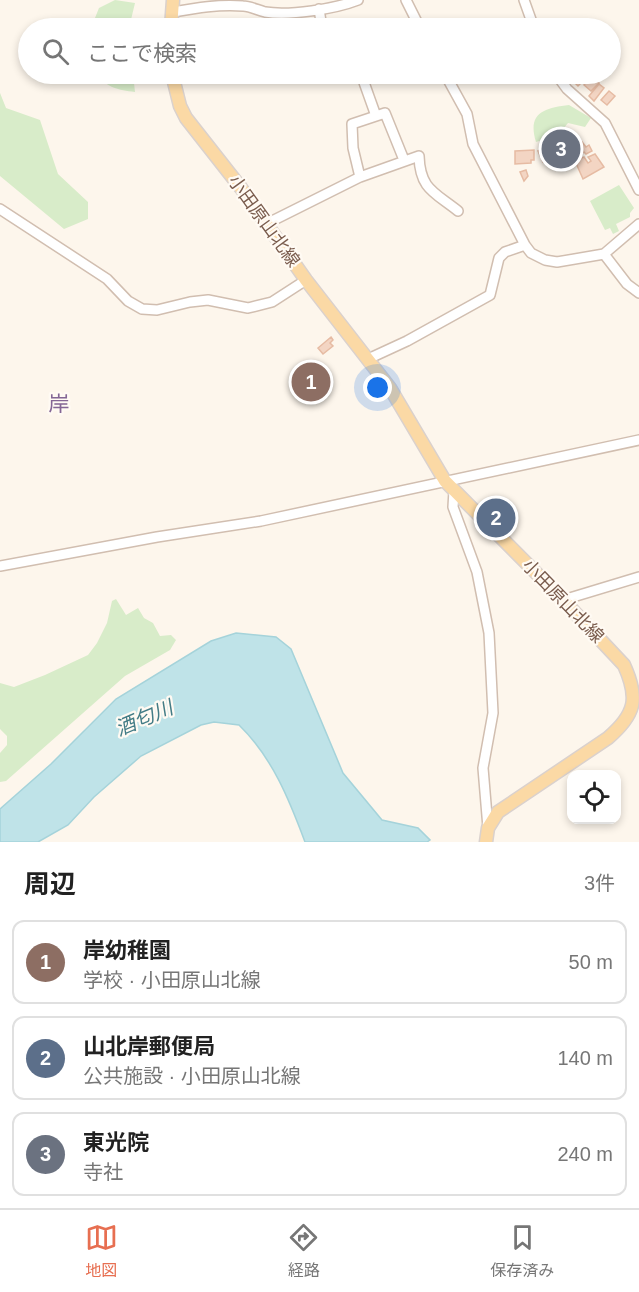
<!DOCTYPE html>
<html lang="ja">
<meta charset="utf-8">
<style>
:root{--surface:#fff;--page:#f6f6f6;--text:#222;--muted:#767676;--line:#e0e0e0;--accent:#e76f51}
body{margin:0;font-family:Helvetica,"Noto Sans JP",sans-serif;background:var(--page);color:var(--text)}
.controls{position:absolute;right:18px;bottom:18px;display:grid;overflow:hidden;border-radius:12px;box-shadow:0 3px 9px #0003}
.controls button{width:54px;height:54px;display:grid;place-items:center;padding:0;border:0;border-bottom:2px solid var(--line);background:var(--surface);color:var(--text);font:30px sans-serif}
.you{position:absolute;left:378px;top:388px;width:21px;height:21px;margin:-15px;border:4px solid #fff;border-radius:50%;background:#1a73e8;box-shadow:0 0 0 9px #1a73e833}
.badge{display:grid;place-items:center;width:39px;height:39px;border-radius:50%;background:var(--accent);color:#fff;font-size:20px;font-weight:700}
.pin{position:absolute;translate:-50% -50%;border:3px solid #fff;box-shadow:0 2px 6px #0006}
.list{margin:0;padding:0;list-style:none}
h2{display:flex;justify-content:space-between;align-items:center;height:78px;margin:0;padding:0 24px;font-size:26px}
h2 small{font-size:20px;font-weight:400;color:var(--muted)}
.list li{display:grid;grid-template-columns:39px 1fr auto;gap:18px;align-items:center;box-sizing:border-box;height:84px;margin:0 12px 12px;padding:0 12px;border:2px solid var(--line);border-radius:12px}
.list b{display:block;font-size:22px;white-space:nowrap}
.list p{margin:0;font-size:20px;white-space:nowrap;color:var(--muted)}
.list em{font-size:20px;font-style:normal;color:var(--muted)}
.icon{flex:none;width:33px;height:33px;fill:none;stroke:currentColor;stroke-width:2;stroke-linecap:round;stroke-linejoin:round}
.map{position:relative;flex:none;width:639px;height:842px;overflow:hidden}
.search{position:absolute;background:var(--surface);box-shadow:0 3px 9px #0003;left:18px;right:18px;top:18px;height:66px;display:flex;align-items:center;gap:15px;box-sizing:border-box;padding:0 21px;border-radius:33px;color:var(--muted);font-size:22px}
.sheet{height:366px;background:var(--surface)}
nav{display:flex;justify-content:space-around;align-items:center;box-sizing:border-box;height:84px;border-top:2px solid var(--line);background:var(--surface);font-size:16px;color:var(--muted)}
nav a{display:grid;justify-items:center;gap:3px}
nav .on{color:var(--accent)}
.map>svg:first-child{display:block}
</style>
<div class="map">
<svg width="639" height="842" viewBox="0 0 639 842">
<rect width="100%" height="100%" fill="#fdf6ec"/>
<path fill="#d8ecc9" d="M 115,0 L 135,3 L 129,28 L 91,28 L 99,8 Z
M 97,74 L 133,74 L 135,92 C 118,90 107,88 97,74 Z
M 0,93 L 6,108 L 40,120 L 58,174 L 88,202 L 88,219 L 64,229 L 0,176 Z
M 569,105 L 591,118 L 585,127 L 568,123 L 558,135 L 536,142 C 527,113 544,108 569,105 Z
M 619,185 L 634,208 L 630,213 L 630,217 L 616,224 L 619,231 L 613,234 L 610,228 L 605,230 L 590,201 Z
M 116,599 L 126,615 L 138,608 L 144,618 L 153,623 L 160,636 L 171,635 L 176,640 L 170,650 L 125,676 L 6,781 L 0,782 L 0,753 L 7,745 L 7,736 L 0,729 L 0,683 L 14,687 L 45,675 L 88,655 L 97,643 L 107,623 L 112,601 Z"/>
<path fill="#bfe3e8" stroke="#a5d3da" stroke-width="1.5" d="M 236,633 L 276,637 L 291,649 L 343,773 L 382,820 L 418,828 L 430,840 L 427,842 L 305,842 C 289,799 272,757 239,725 L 214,722 L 201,725 L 141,756 L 94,797 L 68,825 L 38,842 L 0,842 L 0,809 L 51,764 L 116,699 L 211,641 Z"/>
<path fill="#f3d5c3" stroke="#e6bba3" stroke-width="1.5" d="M 579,74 L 586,74 L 588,76 L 578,86 L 572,80 Z
M 591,76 L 599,83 L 591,91 L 584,85 Z
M 599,84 L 604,88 L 594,101 L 589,96 Z
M 609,91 L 615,96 L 607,105 L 601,100 Z
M 573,136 L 579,138 L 586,147 L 589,145 L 592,151 L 586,154 L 584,152 L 575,159 L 567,139 Z
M 563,137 L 572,152 L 557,161 L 549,146 Z
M 547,147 L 553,157 L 543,162 L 538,151 Z
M 534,150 L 534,160 L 531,160 L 531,163 L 515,164 L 515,151 Z
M 595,154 L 604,167 L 583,179 L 575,161 L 584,157 L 588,163 L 591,161 L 588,157 Z
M 526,170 L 528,176 L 524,181 L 520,172 Z
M 331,337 L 333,340 L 330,343 L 333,346 L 323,354 L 318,348 Z"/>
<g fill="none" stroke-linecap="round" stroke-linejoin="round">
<g stroke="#d1beb0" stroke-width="12">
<path id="minor" d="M 406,0 L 420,28
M 524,0 L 534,28
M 319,9 L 322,28
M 173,12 C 196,8 219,4 243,6 C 250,6 257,10 265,12 C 289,16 335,9 358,0
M 361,74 L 376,116
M 445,74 L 467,114 L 473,144 L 525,245 L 531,253 L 545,260 L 557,262 L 604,254 L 639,224
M 556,74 L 567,89 L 605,123 L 639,190
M 360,177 L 353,148 L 352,124 L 385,113 L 404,160
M 0,209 L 107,279 L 128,301 L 142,309 L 157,310 L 190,302 L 208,300 L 248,308 L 272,302 L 306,280
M 266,224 L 360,177 L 419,156 C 420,189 434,192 458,211
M 604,254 L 627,284 L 639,293
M 368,359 L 407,341 L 490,295 L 499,258 L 505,252 L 525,245
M 454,490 L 453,507 L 477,572 L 489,633 L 493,713 L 483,768 L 488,828
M 0,566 L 157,537 L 261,521 L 639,440
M 563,600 L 639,577"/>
</g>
<g stroke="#dad1cd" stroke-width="15">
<path id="major" d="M 171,28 L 173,0
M 172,74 L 180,106 L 186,118 L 241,188 L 306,280 L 390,388 L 445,481 L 563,600 L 624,665 C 639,698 636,714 608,738 L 498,812 L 488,828 L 486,842"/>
</g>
<use href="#minor" stroke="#fff" stroke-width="9"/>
<use href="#major" stroke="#fbd9a5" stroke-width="12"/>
</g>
<g text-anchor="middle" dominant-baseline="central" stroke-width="4.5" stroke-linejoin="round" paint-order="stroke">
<g font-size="18" fill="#7a5c4d" stroke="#fffaf3">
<text transform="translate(264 221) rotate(54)">小田原山北線</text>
<text transform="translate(563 601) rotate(46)">小田原山北線</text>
</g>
<g font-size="20" font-style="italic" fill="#437c86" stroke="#fffaf3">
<text transform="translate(144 718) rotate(-23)">酒匂川</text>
</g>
<g font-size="21" fill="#846695" stroke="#fffaf3">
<text x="59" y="403">岸</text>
</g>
</g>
</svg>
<div class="controls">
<button><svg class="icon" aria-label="locate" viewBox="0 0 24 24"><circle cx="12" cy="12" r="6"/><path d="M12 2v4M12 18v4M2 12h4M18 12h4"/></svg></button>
</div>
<div class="you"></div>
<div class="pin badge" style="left:311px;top:382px;background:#8d6e63">1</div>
<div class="pin badge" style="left:496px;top:518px;background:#5c6f8a">2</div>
<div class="pin badge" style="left:561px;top:149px;background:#6b7280">3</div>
<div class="search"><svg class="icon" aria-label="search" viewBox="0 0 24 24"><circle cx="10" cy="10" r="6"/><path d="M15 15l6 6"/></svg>ここで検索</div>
</div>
<section class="sheet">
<h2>周辺<small>3件</small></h2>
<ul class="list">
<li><span class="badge" style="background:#8d6e63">1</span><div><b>岸幼稚園</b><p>学校 · 小田原山北線</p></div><em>50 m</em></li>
<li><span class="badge" style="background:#5c6f8a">2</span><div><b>山北岸郵便局</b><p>公共施設 · 小田原山北線</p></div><em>140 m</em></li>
<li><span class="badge" style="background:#6b7280">3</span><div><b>東光院</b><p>寺社</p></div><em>240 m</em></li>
</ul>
</section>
<nav>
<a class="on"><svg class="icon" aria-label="map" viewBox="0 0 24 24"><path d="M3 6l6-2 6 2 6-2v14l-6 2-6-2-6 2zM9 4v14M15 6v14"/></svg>地図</a>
<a><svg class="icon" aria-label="directions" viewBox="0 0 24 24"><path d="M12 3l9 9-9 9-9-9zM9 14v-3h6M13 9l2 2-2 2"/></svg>経路</a>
<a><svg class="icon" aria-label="saved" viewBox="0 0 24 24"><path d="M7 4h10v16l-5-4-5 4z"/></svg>保存済み</a>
</nav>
